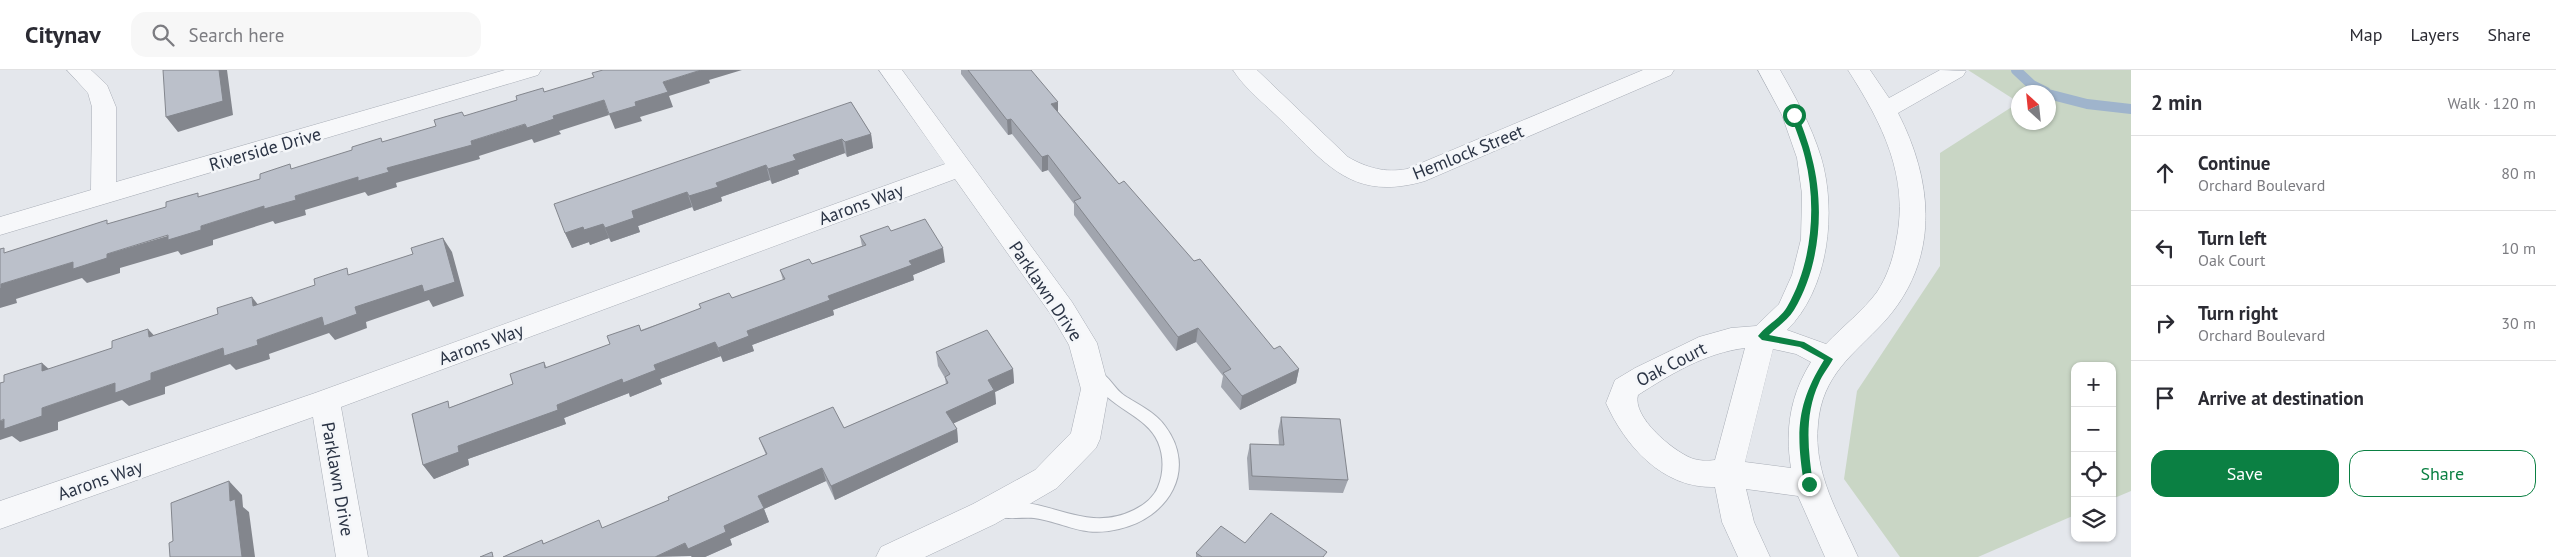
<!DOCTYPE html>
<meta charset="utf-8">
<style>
:root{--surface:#fff;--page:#f7f7f7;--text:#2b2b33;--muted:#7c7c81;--line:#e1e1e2;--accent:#0b8043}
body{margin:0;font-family:"PT Sans",sans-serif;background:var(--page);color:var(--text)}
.controls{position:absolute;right:15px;bottom:15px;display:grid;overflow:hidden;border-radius:10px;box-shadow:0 1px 4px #0004}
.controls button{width:45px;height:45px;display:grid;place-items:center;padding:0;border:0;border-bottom:1px solid var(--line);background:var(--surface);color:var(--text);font:25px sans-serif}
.compass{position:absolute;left:2011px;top:15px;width:45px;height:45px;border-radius:50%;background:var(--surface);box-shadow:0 1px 4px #0004;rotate:333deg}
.stop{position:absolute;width:15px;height:15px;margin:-11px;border:4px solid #0b8043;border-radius:50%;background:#fff}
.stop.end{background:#0b8043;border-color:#fff;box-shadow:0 1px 5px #0008}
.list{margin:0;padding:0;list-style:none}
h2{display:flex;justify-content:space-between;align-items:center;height:65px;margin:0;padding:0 20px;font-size:21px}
h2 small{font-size:16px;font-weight:400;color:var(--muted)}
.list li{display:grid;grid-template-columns:32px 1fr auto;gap:15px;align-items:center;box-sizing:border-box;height:75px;padding:0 20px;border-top:1px solid var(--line)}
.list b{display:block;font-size:19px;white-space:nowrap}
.list p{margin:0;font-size:16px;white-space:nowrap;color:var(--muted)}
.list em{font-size:16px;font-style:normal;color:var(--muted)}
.actions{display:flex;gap:10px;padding:15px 20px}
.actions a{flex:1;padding:11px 0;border:1px solid var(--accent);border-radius:15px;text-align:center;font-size:18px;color:var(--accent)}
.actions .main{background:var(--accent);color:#fff}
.icon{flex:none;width:28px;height:28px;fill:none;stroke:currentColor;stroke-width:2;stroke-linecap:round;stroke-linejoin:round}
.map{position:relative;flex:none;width:2131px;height:487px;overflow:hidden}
header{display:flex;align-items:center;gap:30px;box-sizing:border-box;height:70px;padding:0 25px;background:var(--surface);border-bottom:1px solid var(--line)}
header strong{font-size:24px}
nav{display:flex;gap:28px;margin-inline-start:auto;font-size:18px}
.search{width:350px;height:45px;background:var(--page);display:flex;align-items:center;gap:12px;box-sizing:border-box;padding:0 18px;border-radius:15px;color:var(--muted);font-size:19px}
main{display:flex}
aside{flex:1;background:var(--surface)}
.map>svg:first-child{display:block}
</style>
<header>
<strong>Citynav</strong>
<div class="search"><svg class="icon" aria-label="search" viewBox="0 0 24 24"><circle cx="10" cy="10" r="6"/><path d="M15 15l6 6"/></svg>Search here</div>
<nav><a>Map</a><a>Layers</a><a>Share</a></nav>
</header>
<main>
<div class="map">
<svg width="2131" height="487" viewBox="0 0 2131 487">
<rect width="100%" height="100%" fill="#e4e7ec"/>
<path fill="#c9d6c5" d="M 1968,0 L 2131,0 L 2131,421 L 2112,429 L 2112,296 L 2075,296 L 2075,445 L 1978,487 L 1900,487 L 1844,409 L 1857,321 L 1940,196 L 1940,83 L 2018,33 L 2018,52 L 2048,52 L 2048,22 L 2018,22 L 2018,32 Z"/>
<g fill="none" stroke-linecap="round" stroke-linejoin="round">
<path stroke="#9fb4cc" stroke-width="10" d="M 2016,0 L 2032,15 L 2046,22
M 2048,24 L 2087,34 L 2131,39"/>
<g stroke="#a9aeb7" stroke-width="2">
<path id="lane" d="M 1098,301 C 1109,305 1115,320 1125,326 C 1139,335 1155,342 1165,356 C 1198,400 1168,448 1119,459 C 1082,468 1067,453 1034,448 C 1022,447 1008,450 996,446 L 994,441 L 996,436 C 1041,420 1082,466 1134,440 C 1144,435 1154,427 1158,417 C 1164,403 1164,386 1158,372 C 1146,344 1108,339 1091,307 L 1093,303 Z"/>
</g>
<g stroke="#a9aeb7" stroke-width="1">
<path id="street" d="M 67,0 L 91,0 L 107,15 L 116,37 L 116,112 L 505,0 L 541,0 L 538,5 L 0,165 L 0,147 L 91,120 L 92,37 L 88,23 Z
M 879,0 L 902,0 L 1072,232 L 1097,273 L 1109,319 L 1100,369 L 1096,378 L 1057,418 L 995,454 L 925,487 L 876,487 L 881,477 L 973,434 L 1035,400 L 1071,363 L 1081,319 L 1069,275 L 1052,246 L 955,109 L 341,337 L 368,487 L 336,487 L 313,347 L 0,459 L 0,431 L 315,323 L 945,94 Z
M 1233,0 L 1257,0 L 1348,87 C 1367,98 1385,103 1407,99 L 1643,0 L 1674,0 L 1671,5 L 1425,111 C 1353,132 1327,95 1281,50 C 1265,34 1245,19 1233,0 Z
M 1758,0 L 1780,0 C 1796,28 1811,55 1821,87 C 1837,141 1829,219 1787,260 L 1826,274 C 1843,256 1863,241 1877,222 C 1887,207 1893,189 1896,172 C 1910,107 1882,53 1848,0 L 1870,0 L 1889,28 L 1940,0 L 1966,1 L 1963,6 L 1898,43 C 1934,113 1940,190 1884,252 C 1853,285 1822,305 1818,354 C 1813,404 1839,444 1858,487 L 1825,487 L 1798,426 L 1746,419 L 1754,452 L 1770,487 L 1738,487 L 1722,452 L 1715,417 C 1663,419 1625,376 1606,333 L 1615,310 L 1635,298 L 1699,267 L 1731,258 L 1756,256 L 1779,234 L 1792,205 L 1801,169 L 1802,124 L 1797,88 L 1782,45 ZM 1745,278 L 1715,390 C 1707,391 1699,391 1691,388 C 1672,380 1632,347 1638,325 C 1671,304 1705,283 1745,278 ZM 1773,279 L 1796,284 L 1811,292 C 1790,326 1785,359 1791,398 L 1745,392 Z"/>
</g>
<use href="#lane" fill="#f7f8fa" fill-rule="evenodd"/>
<use href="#street" fill="#f7f8fa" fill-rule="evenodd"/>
</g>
<path fill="#a1a5ae" d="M 961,0 L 1031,0 L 1058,42 L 1119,114 L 1194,191 L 1274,279 L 1299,299 L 1296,313 L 1240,340 L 1221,317 L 1223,306 L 1196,272 L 1176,281 L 1074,145 L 1074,134 L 1048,100 L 1042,102 L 1012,64 L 1008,65 L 961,4 Z
M 851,32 L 871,64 L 873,78 L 847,87 L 845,83 L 798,100 L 799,104 L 772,114 L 770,110 L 721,127 L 722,131 L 694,141 L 692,137 L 638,156 L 640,162 L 611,172 L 609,168 L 590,175 L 589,172 L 572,178 L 565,163 Z
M 891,161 L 945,192 L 913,205 L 914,210 L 833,240 L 834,245 L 752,275 L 754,281 L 723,292 L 721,286 L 660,309 L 662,314 L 630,327 L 629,323 L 564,348 L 566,354 L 468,389 L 469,395 L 434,409 L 423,395 L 451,337 L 513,314 L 544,292 L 547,298 L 610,274 L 639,255 L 641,260 L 783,210 L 780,200 L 812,194 L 862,176 L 860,166 Z
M 936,282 L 1013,299 L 1014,313 L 995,322 L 996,334 L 953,353 L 957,359 L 958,372 L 835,430 L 826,411 L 764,439 L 769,452 L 730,469 L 732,475 L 705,487 L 692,487 L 691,486 L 503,487 L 542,470 L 544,474 L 603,458 L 669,430 L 766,385 L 759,368 L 844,358 L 946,314 L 945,308 L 938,296 Z
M 1281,347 L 1348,410 L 1343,423 L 1249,420 L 1247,388 L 1250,374 L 1279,375 L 1278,361 Z
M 1245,473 L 1325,487 L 1196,487 L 1196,483 Z"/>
<path fill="#83868d" d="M 219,0 L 227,0 L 233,45 L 178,62 L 166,47 Z
M 701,0 L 742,0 L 709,10 L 710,13 L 669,26 L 673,37 L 640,47 L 642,51 L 615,59 L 609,44 L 635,32 L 663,12 Z
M 604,30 L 609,45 L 559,61 L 561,64 L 534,73 L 532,69 L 479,86 L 480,89 L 396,113 L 397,117 L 368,126 L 365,122 L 305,140 L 306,145 L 275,154 L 273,151 L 213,170 L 213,175 L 181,185 L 178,181 L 120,198 L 120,203 L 87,213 L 82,208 L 16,229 L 17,233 L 0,238 L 0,219 L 1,214 L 73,192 L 107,184 L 201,156 L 295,126 L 387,98 L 471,71 Z
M 1058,32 L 1058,47 L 1051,34 Z
M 1011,49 L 1012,64 L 1008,65 L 1007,50 Z
M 871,64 L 873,78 L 847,87 L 845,72 Z
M 842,69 L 845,83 L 798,100 L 799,104 L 772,114 L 768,99 L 793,85 Z
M 1048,85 L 1048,100 L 1042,102 L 1042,87 Z
M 766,95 L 770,110 L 721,127 L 722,131 L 694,141 L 689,126 L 716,113 Z
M 687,122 L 692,137 L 638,156 L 640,162 L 611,172 L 605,158 L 632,141 Z
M 603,154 L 609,168 L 590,175 L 589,172 L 572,178 L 565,163 L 583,157 Z
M 443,168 L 452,182 L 464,226 L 433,237 L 429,230 L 366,252 L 367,258 L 335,270 L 329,263 L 269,284 L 270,289 L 236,300 L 230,294 L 165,317 L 165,324 L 129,336 L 122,330 L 58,352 L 58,360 L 20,372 L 12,366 L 0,370 L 0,351 L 42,338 L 115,313 L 151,303 L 223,278 L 257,270 L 322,247 L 355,237 Z
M 943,178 L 945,192 L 913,205 L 914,210 L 833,240 L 834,245 L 752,275 L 754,281 L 723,292 L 718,278 L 747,261 L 909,191 Z
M 252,227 L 263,241 L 253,236 Z
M 1198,258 L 1196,272 L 1176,281 L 1178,267 Z
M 148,259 L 162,274 L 149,267 Z
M 715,272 L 721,286 L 660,309 L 662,314 L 630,327 L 629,323 L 564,348 L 566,354 L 468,389 L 469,395 L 434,409 L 423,395 L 458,376 L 654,295 Z
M 42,293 L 58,307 L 42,301 Z
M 1013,299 L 1014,313 L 995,322 L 996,334 L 948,356 L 946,342 L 988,310 Z
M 1299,299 L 1296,313 L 1240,340 L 1242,326 Z
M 957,359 L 958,372 L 835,430 L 831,416 Z
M 822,398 L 826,411 L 764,439 L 769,452 L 730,469 L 732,475 L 705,487 L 692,487 L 691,486 L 655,487 L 724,456 L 758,426 Z
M 229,411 L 242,425 L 243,437 L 249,442 L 255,487 L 242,487 L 230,431 Z"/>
<path fill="#bbc0ca" stroke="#83868d" d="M 163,0 L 219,0 L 223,31 L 166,47 Z
M 603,0 L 701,0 L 663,12 L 668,22 L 635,32 L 636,36 L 609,44 L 604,30 L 553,46 L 554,49 L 527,58 L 525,54 L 471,71 L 472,75 L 387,98 L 389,102 L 358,111 L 358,107 L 295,126 L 296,130 L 264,139 L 264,136 L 201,156 L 201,160 L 168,170 L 168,165 L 107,184 L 107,188 L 73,199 L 73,192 L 1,214 L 1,218 L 0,219 L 0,179 L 4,178 L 4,183 L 107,150 L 107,154 L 166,137 L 166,132 L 198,123 L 198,127 L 260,109 L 260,104 L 290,94 L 291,99 L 352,80 L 352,77 L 381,68 L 382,72 L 436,56 L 434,50 L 462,42 L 464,46 L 517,30 L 516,26 L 543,18 L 544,22 L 594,7 L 592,3 Z
M 968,0 L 1031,0 L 1058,32 L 1051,34 L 1119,114 L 1124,111 L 1194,191 L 1200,189 L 1274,279 L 1280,276 L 1299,299 L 1242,326 L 1223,303 L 1231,299 L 1198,258 L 1178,267 L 1074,131 L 1081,128 L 1048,85 L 1042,87 L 1011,49 L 1007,50 Z
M 851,32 L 871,64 L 845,72 L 842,69 L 793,85 L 796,90 L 768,99 L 766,95 L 716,113 L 718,117 L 689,126 L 687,122 L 632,141 L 634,148 L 605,158 L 603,154 L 584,160 L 583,157 L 565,163 L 554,134 Z
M 925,149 L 943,178 L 909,191 L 912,195 L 828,226 L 830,230 L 747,261 L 749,266 L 718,278 L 715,272 L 654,295 L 656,300 L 623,313 L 622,309 L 557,335 L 558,340 L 458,376 L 459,382 L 423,395 L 412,344 L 448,331 L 449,338 L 513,314 L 510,304 L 544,292 L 545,298 L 610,274 L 607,266 L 639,255 L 641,261 L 701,238 L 699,234 L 729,223 L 732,228 L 785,209 L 780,200 L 809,189 L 812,194 L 866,175 L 860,166 L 888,156 L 891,161 Z
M 443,168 L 455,212 L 424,222 L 422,215 L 355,237 L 357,244 L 324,256 L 322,247 L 257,270 L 258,275 L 224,286 L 223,278 L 151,303 L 151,310 L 115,323 L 115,313 L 42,338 L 42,346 L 4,359 L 4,349 L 0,351 L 0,313 L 4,312 L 4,305 L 42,293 L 42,301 L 112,278 L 112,271 L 148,259 L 149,267 L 218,244 L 217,238 L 252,227 L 253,236 L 315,215 L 314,209 L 347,198 L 348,205 L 413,184 L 411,178 Z
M 987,260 L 1013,299 L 988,310 L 994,320 L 946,342 L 957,359 L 831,416 L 822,398 L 758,426 L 764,438 L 724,456 L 726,462 L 688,479 L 685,473 L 655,487 L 503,487 L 542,470 L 543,474 L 599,450 L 602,458 L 669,430 L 668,427 L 767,384 L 759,368 L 833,337 L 844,358 L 948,313 L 945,307 L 950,304 L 936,282 Z
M 1281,347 L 1340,349 L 1348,410 L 1252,406 L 1250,374 L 1284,375 Z
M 229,411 L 230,431 L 235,429 L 242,487 L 170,487 L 169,473 L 173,471 L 171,433 Z
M 1271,443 L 1327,482 L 1323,487 L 1202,487 L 1196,483 L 1221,456 L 1245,473 Z
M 492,482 L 493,487 L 480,487 Z"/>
<path fill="#0b8043" d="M 1794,42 L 1798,45 C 1803,59 1809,74 1812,88 C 1825,137 1820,197 1794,240 C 1788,250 1777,257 1769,265 L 1804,272 L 1833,289 C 1829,297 1822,305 1819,313 C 1804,345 1808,380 1813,414 L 1809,418 L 1804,414 C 1796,363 1796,335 1824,290 L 1800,277 L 1762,270 L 1758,266 C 1766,255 1781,248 1787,237 C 1812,194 1817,136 1805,88 C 1802,74 1795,59 1791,45 Z"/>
<g text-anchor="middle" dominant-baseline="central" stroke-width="5" stroke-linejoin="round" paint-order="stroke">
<g font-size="18" fill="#2b3445" stroke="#f4f6f9">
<text transform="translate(265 79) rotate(-16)">Riverside Drive</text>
<text transform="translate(1468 82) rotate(-22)">Hemlock Street</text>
<text transform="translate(861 134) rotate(-20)">Aarons Way</text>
<text transform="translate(1046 221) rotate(56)">Parklawn Drive</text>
<text transform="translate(481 274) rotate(-20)">Aarons Way</text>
<text transform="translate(1671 294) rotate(-27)">Oak Court</text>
<text transform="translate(338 409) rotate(80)">Parklawn Drive</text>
<text transform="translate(100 410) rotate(-19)">Aarons Way</text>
</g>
</g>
</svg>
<div class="controls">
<button>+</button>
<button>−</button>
<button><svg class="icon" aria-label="locate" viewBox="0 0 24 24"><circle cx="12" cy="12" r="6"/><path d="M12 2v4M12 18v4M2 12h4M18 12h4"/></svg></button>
<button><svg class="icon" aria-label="layers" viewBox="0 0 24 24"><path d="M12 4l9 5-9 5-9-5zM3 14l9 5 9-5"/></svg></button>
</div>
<svg class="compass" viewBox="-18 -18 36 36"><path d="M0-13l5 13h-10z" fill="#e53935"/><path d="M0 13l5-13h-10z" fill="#7c7c81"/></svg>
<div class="stop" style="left:1794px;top:45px"></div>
<div class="stop end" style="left:1809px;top:414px"></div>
</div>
<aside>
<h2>2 min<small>Walk · 120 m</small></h2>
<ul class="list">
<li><svg class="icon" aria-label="ahead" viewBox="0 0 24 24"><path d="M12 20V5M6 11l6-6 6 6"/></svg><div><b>Continue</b><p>Orchard Boulevard</p></div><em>80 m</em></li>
<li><svg class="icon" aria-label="left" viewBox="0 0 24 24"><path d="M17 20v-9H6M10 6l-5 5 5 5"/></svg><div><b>Turn left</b><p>Oak Court</p></div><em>10 m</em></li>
<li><svg class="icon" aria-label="right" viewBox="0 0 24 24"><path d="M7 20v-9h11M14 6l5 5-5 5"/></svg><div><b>Turn right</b><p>Orchard Boulevard</p></div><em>30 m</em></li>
<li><svg class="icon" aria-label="arrive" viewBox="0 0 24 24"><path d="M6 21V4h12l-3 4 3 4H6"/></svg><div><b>Arrive at destination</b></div></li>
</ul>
<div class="actions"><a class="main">Save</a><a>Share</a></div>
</aside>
</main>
